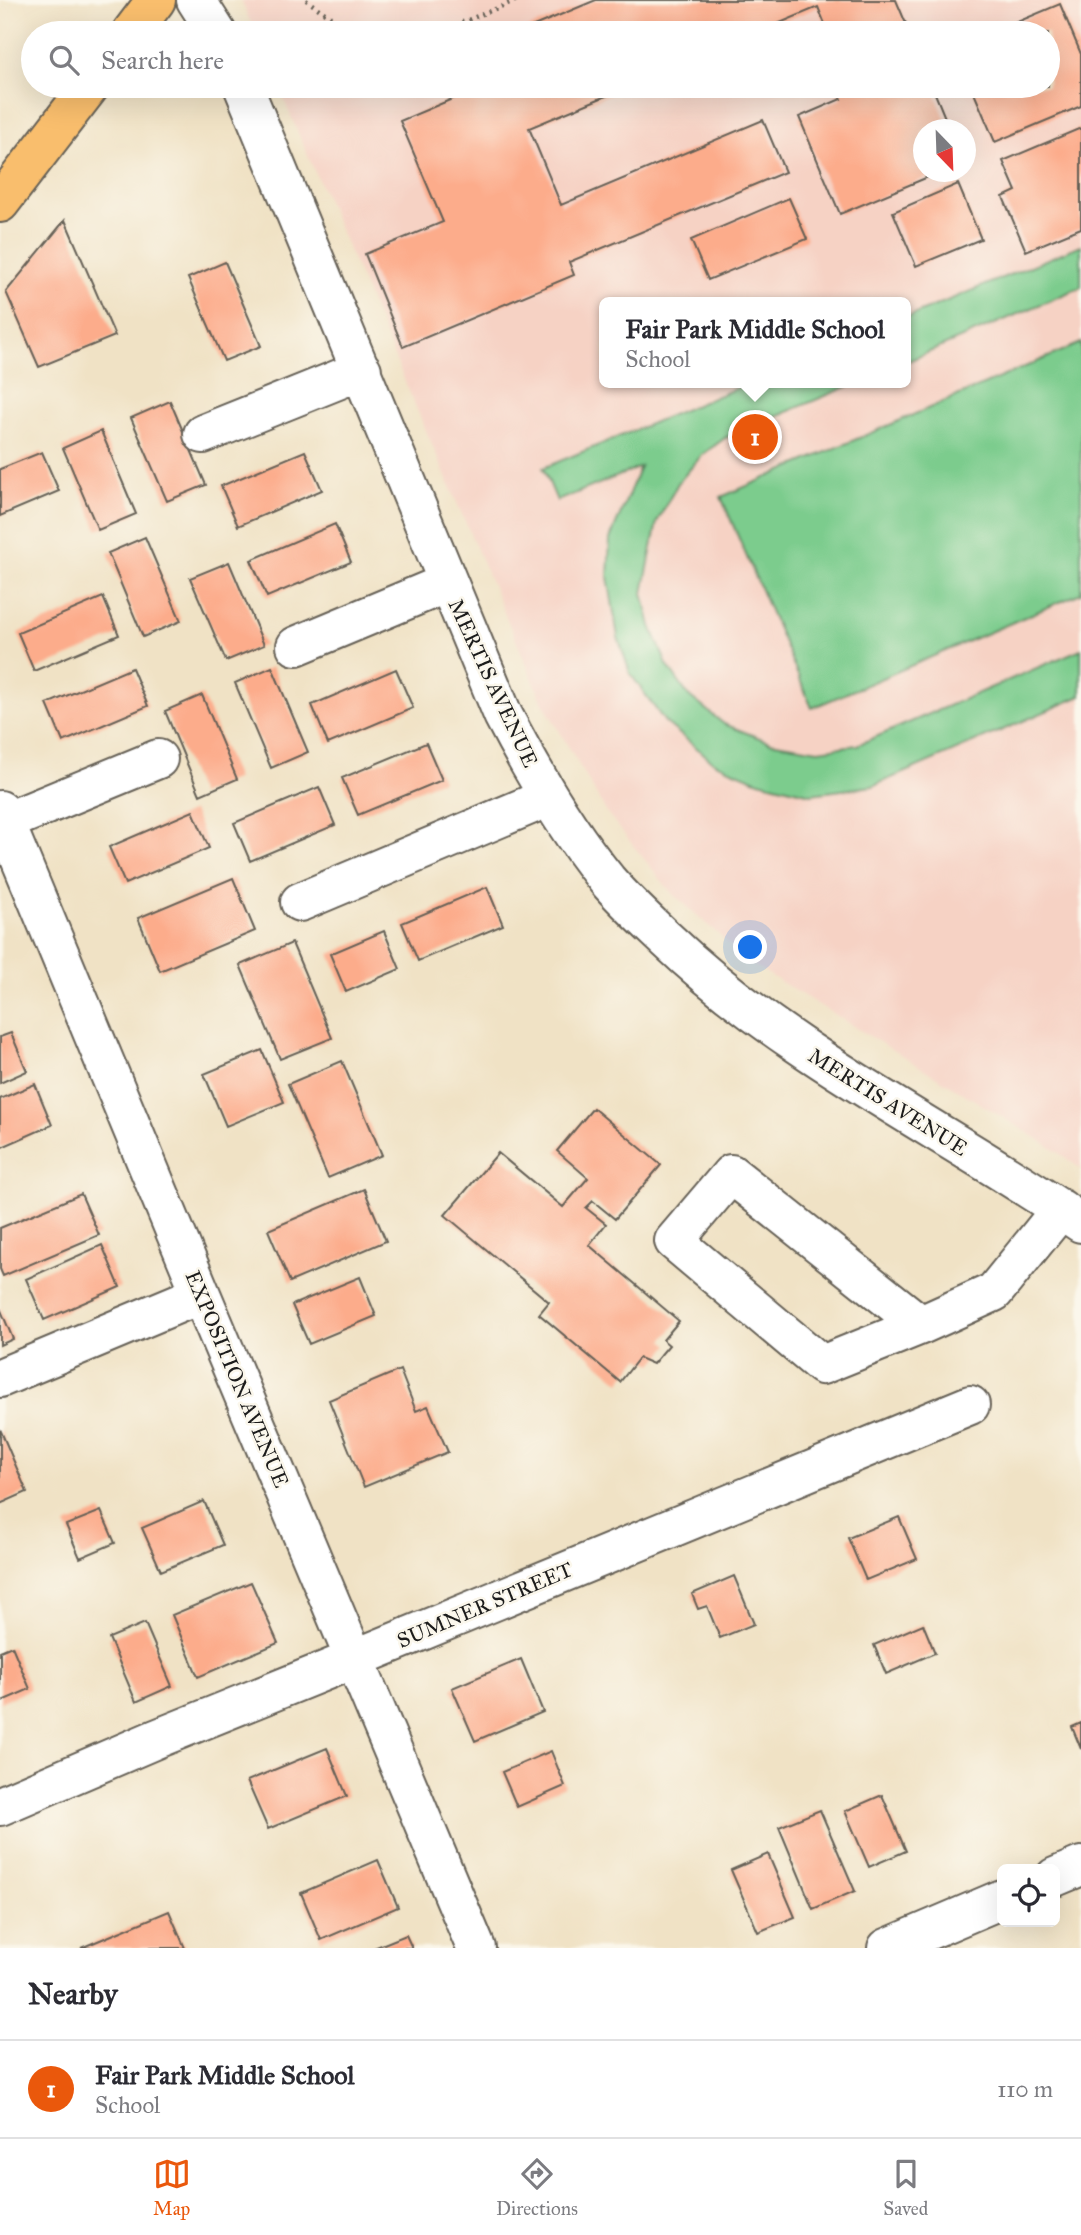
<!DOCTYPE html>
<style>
:root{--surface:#fff;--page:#f2f2f3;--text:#2b2b33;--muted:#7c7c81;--line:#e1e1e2;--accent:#ea580c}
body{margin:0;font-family:"IM FELL Great Primer",serif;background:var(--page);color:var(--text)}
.controls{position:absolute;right:21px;bottom:21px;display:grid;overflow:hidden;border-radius:10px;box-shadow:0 7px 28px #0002}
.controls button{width:63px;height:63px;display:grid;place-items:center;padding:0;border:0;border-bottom:2px solid var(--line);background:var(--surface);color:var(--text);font:35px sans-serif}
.compass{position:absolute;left:913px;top:119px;width:63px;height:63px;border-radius:50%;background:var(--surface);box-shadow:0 7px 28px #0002;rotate:157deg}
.you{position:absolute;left:751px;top:948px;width:24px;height:24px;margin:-18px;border:5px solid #fff;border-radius:50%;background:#1a73e8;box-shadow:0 0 0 10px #1a73e833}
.badge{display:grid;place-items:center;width:46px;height:46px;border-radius:50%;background:var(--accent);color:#fff;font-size:23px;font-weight:700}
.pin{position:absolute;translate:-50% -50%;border:4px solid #fff;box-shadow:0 2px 7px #0006}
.popup{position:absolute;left:599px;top:297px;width:312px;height:91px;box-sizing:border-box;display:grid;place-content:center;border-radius:10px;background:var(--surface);filter:drop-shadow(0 2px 5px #0005);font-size:23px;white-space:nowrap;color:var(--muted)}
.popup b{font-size:26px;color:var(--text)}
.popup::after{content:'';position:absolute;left:50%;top:100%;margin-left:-14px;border:14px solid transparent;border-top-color:var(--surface)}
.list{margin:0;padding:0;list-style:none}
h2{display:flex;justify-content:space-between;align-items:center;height:91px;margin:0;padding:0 28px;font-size:30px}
h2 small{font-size:23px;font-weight:400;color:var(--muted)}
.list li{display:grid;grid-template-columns:46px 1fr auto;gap:21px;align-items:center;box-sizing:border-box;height:98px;padding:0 28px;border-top:2px solid var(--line)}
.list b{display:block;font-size:26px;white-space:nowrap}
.list p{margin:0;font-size:23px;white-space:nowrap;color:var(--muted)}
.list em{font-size:23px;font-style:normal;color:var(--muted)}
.icon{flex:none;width:38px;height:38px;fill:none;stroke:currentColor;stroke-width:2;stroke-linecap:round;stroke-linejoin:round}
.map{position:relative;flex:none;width:1081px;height:1948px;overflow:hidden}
.search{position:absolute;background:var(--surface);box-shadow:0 7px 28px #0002;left:21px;right:21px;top:21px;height:77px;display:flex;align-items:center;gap:18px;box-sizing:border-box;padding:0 24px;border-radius:38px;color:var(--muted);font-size:26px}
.sheet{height:189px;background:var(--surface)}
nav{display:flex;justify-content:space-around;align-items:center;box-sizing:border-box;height:98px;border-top:2px solid var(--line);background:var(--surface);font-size:19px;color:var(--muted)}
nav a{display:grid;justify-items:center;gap:4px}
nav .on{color:var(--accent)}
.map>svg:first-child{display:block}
</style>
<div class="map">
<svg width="1081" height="1948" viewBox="0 0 1081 1948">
<rect width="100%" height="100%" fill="#fbf7ec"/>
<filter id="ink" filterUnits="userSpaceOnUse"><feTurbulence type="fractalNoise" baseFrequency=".0143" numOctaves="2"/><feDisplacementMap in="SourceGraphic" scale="14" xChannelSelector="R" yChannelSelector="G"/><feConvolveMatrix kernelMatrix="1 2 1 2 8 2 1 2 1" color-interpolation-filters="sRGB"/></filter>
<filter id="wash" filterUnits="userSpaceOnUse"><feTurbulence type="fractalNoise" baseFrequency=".00686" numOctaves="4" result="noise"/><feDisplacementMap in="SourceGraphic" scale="28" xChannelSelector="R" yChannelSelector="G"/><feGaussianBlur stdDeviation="1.57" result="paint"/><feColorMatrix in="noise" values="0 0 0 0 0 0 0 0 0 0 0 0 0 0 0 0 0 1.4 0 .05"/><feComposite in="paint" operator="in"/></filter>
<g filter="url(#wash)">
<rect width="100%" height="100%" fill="#f0e2c5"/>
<path fill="#f6d2c4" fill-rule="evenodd" d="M 241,0 L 1081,0 L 1081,1169 L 1048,1145 L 750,963 L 670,891 L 607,813 L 543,703 L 278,86 L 1048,86 L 1048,33 L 255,33 ZM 923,130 L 965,130 L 965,172 L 923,172 ZM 604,302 L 906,302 L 906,383 L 604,383 Z"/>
<path fill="#7bcc8d" stroke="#4c7454" stroke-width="2" d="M 1081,245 L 1081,287 L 906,362 L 906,318 Z
M 1081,343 L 1081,593 L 812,708 L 721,497 Z
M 749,383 L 856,383 L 725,438 L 702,455 L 678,483 L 657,522 L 643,593 L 651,626 L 667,665 L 688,695 L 724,724 L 770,742 L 818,750 L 857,745 L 1081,649 L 1081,696 L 873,786 L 811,794 L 759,781 L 715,763 L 665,722 L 630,673 L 618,637 L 608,577 L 610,539 L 640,467 L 557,501 L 543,468 Z"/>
<g id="blocks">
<path fill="#fcac8b" d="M 596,0 L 896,0 L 910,33 L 813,33 L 812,30 L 825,24 L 818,7 L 756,33 L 517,33 Z
M 1060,4 L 1081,54 L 1081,106 L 995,142 L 971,86 L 1048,86 L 1048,33 L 991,33 Z
M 483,86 L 630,86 L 529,128 L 561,205 L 763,120 L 785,172 L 569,262 L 574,275 L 403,347 L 365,254 L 443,222 L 400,121 Z
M 835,86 L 932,86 L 950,130 L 923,130 L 923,172 L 940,172 L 840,214 L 799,117 L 841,99 Z
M 1081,128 L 1081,228 L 1026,251 L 1003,197 L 1016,191 L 1003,161 Z
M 958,184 L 981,239 L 916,266 L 893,212 Z
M 789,198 L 807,239 L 708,280 L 691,240 Z
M 65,220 L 115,336 L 39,367 L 6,292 Z
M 225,262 L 261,346 L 224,361 L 188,278 Z
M 170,401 L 206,485 L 167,501 L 131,418 Z
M 101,431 L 136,514 L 98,530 L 63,448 Z
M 305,451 L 322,490 L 238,526 L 221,486 Z
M 42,452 L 59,491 L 0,516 L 0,469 Z
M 335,524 L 351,562 L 267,597 L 251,560 Z
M 145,537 L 181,621 L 143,637 L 108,553 Z
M 229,562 L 264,645 L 226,661 L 190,578 Z
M 103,597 L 119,635 L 34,671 L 18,633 Z
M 272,667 L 308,752 L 271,768 L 235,683 Z
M 132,668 L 148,706 L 63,742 L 47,704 Z
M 396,669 L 413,708 L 328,744 L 312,705 Z
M 202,695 L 237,779 L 200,795 L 165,711 Z
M 426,743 L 442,780 L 358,815 L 342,778 Z
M 319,787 L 335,825 L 250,861 L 234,823 Z
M 193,811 L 209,848 L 125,884 L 109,847 Z
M 233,878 L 255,931 L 160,971 L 138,918 Z
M 487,887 L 503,925 L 418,961 L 402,923 Z
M 384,931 L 400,969 L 346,992 L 330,954 Z
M 292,943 L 332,1038 L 280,1059 L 240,965 Z
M 11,1033 L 27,1071 L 0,1083 L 0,1037 Z
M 262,1050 L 284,1102 L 226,1126 L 204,1074 Z
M 342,1061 L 382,1155 L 328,1178 L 288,1084 Z
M 35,1084 L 52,1125 L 0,1148 L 0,1099 Z
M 593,1108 L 661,1165 L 615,1219 L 593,1201 L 586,1208 L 606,1224 L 589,1245 L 679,1321 L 663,1340 L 669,1345 L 653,1364 L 639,1358 L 620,1382 L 539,1314 L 549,1302 L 445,1215 L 498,1153 L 563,1207 L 588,1178 L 557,1151 Z
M 364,1189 L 386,1241 L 290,1282 L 268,1230 Z
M 81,1194 L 99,1235 L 3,1276 L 0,1269 L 0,1228 Z
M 102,1245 L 120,1287 L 44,1320 L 26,1279 Z
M 360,1277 L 376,1316 L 309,1344 L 292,1305 Z
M 0,1308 L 13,1339 L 0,1345 Z
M 400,1370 L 416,1411 L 428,1406 L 448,1452 L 364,1487 L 329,1400 Z
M 0,1429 L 27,1492 L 0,1504 Z
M 204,1501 L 223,1545 L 161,1571 L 142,1528 Z
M 101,1511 L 115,1543 L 80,1558 L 66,1525 Z
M 899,1517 L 917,1559 L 866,1580 L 848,1538 Z
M 734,1576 L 754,1624 L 720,1638 L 707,1606 L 698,1609 L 692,1594 Z
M 251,1582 L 278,1643 L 198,1677 L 172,1615 Z
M 145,1623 L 172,1686 L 136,1702 L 109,1638 Z
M 923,1624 L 935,1653 L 886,1674 L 874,1645 Z
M 12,1646 L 30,1689 L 0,1702 L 0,1651 Z
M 521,1659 L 543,1712 L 475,1741 L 452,1688 Z
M 1081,1723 L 1081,1749 L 1072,1727 Z
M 327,1748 L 347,1796 L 268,1829 L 247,1781 Z
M 551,1751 L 565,1786 L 517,1807 L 502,1772 Z
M 882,1795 L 906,1851 L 869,1867 L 845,1811 Z
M 820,1810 L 855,1891 L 813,1909 L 779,1827 Z
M 768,1854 L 795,1917 L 758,1932 L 731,1870 Z
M 378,1860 L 398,1907 L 321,1940 L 301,1893 Z
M 169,1911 L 185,1948 L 81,1948 Z
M 406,1935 L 412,1948 L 374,1948 Z"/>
</g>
</g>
<g filter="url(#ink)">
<use href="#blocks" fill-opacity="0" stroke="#666157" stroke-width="2"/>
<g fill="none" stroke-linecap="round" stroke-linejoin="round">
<g stroke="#666157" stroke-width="42">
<path id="minor" d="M 196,0 L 217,33
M 243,86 L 503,715 C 533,773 566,829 607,880 C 625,901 647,921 667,940 C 790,1057 942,1128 1081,1223
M 203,434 L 362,370
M 296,646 L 447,583
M 0,810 L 201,1294 L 476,1948
M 5,822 L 158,759
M 300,902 L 549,797
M 921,1325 L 822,1365 L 674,1241 L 731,1174 L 921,1325 L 994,1292 L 1061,1209
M 0,1378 L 201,1294
M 0,1806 L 156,1739 L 354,1659 L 970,1405
M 1055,1877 L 1081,1866
M 887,1948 L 1002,1899"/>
</g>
<g stroke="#666157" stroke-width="42">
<path id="major" d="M 131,33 L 156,0
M 0,203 L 90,86"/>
</g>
<path stroke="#666157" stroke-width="4.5" stroke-dasharray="2 5" stroke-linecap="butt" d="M 306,0 L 354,33
M 436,33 L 517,0"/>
<use href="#minor" stroke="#fff" stroke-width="38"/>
<use href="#major" stroke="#f9be6d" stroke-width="38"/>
</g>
</g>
<g text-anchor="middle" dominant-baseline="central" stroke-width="5" stroke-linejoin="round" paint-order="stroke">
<g font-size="21" fill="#1c1c1c" stroke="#fbf7ec">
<text transform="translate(493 683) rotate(65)">MERTIS AVENUE</text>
<text transform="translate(888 1102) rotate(32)">MERTIS AVENUE</text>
<text transform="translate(237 1379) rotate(67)">EXPOSITION AVENUE</text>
<text transform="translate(485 1605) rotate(-23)">SUMNER STREET</text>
</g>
</g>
</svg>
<div class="controls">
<button><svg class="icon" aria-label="locate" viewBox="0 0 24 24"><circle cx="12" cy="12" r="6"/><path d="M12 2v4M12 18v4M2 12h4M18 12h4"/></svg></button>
</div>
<svg class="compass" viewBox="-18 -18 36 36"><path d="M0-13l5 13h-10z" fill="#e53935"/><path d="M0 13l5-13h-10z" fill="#7c7c81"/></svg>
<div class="you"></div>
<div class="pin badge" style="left:755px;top:437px">1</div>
<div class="popup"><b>Fair Park Middle School</b>School</div>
<div class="search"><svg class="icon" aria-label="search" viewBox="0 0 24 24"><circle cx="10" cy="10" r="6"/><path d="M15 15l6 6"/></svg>Search here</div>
</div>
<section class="sheet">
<h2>Nearby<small></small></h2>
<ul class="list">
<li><span class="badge">1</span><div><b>Fair Park Middle School</b><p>School</p></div><em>110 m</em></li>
</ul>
</section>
<nav>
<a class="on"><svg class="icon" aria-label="map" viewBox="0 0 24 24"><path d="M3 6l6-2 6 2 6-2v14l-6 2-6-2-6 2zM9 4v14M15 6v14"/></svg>Map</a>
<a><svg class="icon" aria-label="directions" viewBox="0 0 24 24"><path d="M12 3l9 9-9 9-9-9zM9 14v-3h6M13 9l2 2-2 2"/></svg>Directions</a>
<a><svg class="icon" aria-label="saved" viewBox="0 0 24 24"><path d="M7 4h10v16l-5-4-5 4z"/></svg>Saved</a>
</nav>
